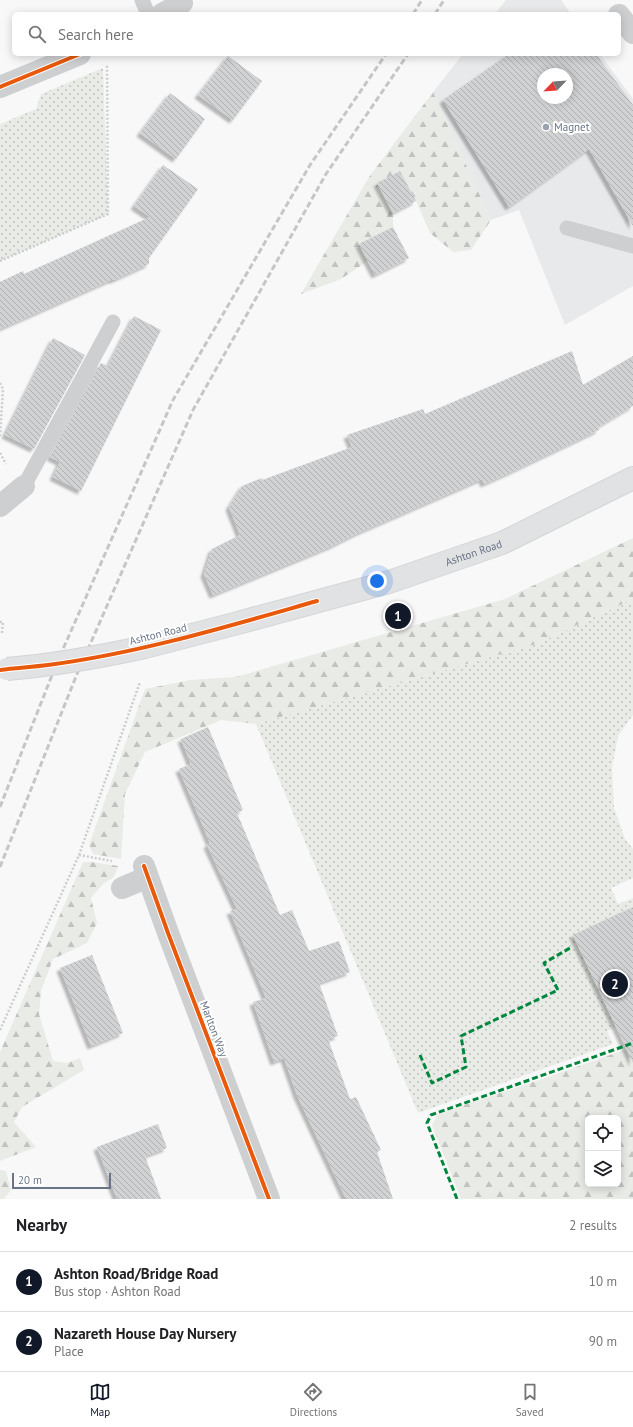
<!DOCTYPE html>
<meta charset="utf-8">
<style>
:root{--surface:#fff;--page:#f2f2f2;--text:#202124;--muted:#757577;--line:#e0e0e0;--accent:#111827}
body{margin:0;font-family:"PT Sans",sans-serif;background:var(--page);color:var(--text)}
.controls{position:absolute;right:12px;bottom:12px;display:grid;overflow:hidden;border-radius:6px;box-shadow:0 2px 10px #0003}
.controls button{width:36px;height:36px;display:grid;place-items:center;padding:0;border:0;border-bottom:1px solid var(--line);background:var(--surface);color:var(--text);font:20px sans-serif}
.compass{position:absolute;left:537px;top:68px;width:36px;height:36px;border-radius:50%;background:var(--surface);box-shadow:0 2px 10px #0003;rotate:245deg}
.scale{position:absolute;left:12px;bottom:10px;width:99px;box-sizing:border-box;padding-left:4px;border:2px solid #697587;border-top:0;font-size:11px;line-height:14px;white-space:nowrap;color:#697587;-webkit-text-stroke:3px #fff;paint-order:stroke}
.you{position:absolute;left:377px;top:581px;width:14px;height:14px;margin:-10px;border:3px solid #fff;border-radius:50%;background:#1a73e8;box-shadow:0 0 0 6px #1a73e833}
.badge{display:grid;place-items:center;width:26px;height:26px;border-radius:50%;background:var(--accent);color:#fff;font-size:13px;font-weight:700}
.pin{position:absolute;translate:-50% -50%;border:2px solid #fff;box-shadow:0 1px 4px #0006}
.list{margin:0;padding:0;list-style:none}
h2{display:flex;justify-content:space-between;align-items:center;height:52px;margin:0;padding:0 16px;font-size:17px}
h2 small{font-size:13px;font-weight:400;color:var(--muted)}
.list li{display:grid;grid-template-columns:26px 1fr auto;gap:12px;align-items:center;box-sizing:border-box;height:60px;padding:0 16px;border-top:1px solid var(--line)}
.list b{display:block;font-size:15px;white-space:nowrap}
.list p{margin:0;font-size:13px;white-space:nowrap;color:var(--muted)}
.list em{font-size:13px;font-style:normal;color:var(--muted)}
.icon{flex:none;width:22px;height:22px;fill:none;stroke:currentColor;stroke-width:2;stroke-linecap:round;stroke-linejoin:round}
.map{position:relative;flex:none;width:633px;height:1199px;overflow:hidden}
.search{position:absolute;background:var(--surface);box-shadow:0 2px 10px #0003;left:12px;right:12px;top:12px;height:44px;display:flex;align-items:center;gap:10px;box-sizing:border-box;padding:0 14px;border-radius:6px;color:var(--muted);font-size:15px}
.sheet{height:172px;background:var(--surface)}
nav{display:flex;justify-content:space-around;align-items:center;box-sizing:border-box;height:56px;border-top:1px solid var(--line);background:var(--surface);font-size:11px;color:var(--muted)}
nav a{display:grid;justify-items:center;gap:2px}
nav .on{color:var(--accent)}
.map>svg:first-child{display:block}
</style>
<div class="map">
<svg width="633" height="1199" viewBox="0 0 633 1199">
<defs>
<pattern id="green-dots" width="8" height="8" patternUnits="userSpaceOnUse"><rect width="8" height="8" fill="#e8ebe6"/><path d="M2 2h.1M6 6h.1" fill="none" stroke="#c0c3c0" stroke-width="1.8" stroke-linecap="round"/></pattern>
<pattern id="forest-firs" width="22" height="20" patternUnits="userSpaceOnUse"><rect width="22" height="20" fill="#e8ebe6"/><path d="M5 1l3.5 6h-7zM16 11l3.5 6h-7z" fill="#c0c3c0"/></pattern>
<pattern id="building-back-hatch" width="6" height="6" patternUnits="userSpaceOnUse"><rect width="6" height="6" fill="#d0d2d3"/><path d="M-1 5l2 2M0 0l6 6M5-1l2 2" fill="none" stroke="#adafb1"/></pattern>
<filter id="shadow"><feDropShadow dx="-3.5" dy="3.5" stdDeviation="1" flood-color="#0004"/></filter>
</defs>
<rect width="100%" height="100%" fill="#f8f8f8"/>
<path fill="#e8e9ea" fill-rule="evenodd" d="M 506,0 L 561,0 L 571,14 L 495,14 Z
M 463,54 L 600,54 L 633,99 L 633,286 L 565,325 L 519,210 L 491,220 L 433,92 ZM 543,74 L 567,74 L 567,98 L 543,98 Z"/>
<path fill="url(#green-dots)" d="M 103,68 L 108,214 L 0,261 L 0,124 L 36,109 L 41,94 Z
M 633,599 L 633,715 L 618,736 L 612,768 L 614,808 L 625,839 L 633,849 L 633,878 L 611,888 L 618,904 L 633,898 L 633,946 L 573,935 L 616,1027 L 607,1031 L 613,1044 L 418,1113 L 256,724 L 536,644 Z"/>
<path fill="url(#forest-firs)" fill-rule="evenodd" d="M 433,92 L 491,220 L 471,250 L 453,252 L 430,233 L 416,201 L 400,171 L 377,183 L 393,213 L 393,227 L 359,244 L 368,261 L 341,279 L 301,294 L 369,177 Z
M 633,538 L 633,599 L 536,644 L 256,724 L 221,720 L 145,752 L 125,794 L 121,859 L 93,854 L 89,845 L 145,689 L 190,680 L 236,677 L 505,599 Z
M 83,862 L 91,862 L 118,866 L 114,877 L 103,884 L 91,898 L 97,923 L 87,943 L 53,959 L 41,991 L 39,1014 L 53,1061 L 67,1063 L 80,1058 L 84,1070 L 22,1107 L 14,1122 L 36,1147 L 0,1161 L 0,1052 Z
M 633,1049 L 633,1199 L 461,1199 L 432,1125 L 438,1114 L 542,1079 L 624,1050 ZM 588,1118 L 618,1118 L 618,1184 L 588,1184 Z
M 0,1170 L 6,1171 L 11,1190 L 4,1199 L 0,1199 Z"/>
<path fill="url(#building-back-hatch)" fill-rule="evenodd" filter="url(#shadow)" d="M 509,54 L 596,54 L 633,105 L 633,226 L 589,149 L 509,207 L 443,100 ZM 543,74 L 567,74 L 567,98 L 543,98 Z
M 228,56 L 262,81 L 233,120 L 198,95 Z
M 170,93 L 205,119 L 176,159 L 140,133 Z
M 163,165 L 198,189 L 149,258 L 149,264 L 114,280 L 111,280 L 0,329 L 0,282 L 23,271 L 24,274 L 150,217 L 134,206 Z
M 400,171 L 416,201 L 393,213 L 377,183 Z
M 393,227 L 409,258 L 375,275 L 359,244 Z
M 134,316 L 161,330 L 81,491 L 53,477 L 60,462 L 50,457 L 101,363 L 108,366 Z
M 53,338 L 85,355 L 34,449 L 5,435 Z
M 572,351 L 583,385 L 633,356 L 633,406 L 598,427 L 599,430 L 511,472 L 484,484 L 482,479 L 358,533 L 332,546 L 213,595 L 204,574 L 212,549 L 240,535 L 229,507 L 242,486 L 262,478 L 262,480 L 352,447 L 347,435 L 423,409 L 425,414 Z
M 208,727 L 243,810 L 237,813 L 280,915 L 292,910 L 309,951 L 339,941 L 350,972 L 319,983 L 338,1036 L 328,1039 L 350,1099 L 356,1097 L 381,1150 L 377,1152 L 393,1199 L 346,1199 L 297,1095 L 284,1058 L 274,1062 L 253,1002 L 266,998 L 230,911 L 237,909 L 207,845 L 210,843 L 179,769 L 191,764 L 181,739 Z
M 633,907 L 633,1063 L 573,935 Z
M 92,955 L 123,1033 L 91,1046 L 60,968 Z
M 158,1124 L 167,1148 L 145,1156 L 161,1199 L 117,1199 L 97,1147 Z"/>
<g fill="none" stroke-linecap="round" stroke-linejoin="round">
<g stroke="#d4d5d6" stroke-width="24">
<g id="primary">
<path id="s1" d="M 145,647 L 234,624 L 389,582 L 502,543 L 633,478"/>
</g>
</g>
<path stroke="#cccdce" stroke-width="2.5" stroke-dasharray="2 2" stroke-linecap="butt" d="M 0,261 L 108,214 L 107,65
M 0,383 L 3,389 L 0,436
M 0,453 L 6,464
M 0,622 L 3,622 L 2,633
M 79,855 L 112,861
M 0,1030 L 79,855 L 140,682"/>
<path stroke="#cecfd1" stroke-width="15" d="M 142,0 L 148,14
M 567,228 L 633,246
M 24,486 L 113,322"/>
<path stroke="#cecfd1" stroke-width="22" d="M 162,14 L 182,3
M 619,15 L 633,33
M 0,87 L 80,54
M 0,506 L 24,486
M 144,866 L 168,933 L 269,1199
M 122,888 L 148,877"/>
<use href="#primary" stroke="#e1e2e3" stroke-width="22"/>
<path stroke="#c5c6c7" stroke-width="3" stroke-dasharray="6 3" stroke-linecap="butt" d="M 413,14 L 422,0
M 435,14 L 444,0
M 0,807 L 56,665 L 173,400 L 310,165 L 386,54
M 0,867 L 77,674 L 193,410 L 326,174 L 408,54"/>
<g stroke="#d4d5d6" stroke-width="24" stroke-linecap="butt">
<path id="primary-bridge" d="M 7,669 C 54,665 99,657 145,647"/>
</g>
<use href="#primary-bridge" stroke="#e1e2e3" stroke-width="22"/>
<path stroke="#00873e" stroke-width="3" stroke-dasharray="6 3" stroke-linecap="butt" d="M 420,1055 L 432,1083 L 466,1067 L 461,1036 L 558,990 L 544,963 L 570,948
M 457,1199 L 427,1123 L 431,1115 L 633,1043"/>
<g stroke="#fff" stroke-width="6">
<path id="cycleway" d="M 0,87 L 80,54
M 0,670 C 16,668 32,667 48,665 C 140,653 229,626 317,601
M 144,866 L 168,933 L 269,1199"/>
</g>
<use href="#cycleway" stroke="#e8590c" stroke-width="4"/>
</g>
<circle fill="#9ba3af" stroke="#fff" stroke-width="1.5" cx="546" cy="127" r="4"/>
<g text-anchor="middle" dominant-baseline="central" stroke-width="4" stroke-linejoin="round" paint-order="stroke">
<g font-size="11" fill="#697587" stroke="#fff" text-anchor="start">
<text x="554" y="127">Magnet</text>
</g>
<g font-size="11" fill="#697587" stroke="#fff">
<text stroke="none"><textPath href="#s1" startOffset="342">Ashton Road</textPath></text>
<text transform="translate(158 634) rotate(-14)">Ashton Road</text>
<text transform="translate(214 1029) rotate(69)">Marlton Way</text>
</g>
</g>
</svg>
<div class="controls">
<button><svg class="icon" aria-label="locate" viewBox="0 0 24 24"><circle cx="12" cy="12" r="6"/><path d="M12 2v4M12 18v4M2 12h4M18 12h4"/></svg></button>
<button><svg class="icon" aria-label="layers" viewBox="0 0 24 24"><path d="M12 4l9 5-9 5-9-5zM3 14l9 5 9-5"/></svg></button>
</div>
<svg class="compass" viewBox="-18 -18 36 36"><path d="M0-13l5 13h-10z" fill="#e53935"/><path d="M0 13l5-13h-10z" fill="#757577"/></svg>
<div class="scale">20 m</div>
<div class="you"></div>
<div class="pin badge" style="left:398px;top:616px">1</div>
<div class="pin badge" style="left:615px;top:984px">2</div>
<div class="search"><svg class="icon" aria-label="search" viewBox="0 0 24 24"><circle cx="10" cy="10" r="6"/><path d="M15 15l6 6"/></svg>Search here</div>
</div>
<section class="sheet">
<h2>Nearby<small>2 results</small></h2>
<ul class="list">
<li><span class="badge">1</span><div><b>Ashton Road/Bridge Road</b><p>Bus stop · Ashton Road</p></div><em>10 m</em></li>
<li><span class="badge">2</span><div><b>Nazareth House Day Nursery</b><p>Place</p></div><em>90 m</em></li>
</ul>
</section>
<nav>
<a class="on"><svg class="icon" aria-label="map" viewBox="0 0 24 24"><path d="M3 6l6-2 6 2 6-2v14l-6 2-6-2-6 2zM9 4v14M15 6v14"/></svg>Map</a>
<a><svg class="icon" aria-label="directions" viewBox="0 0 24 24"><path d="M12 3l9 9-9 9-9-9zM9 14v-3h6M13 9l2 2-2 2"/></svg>Directions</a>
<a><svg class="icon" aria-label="saved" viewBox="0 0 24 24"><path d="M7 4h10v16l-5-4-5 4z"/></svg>Saved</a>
</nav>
